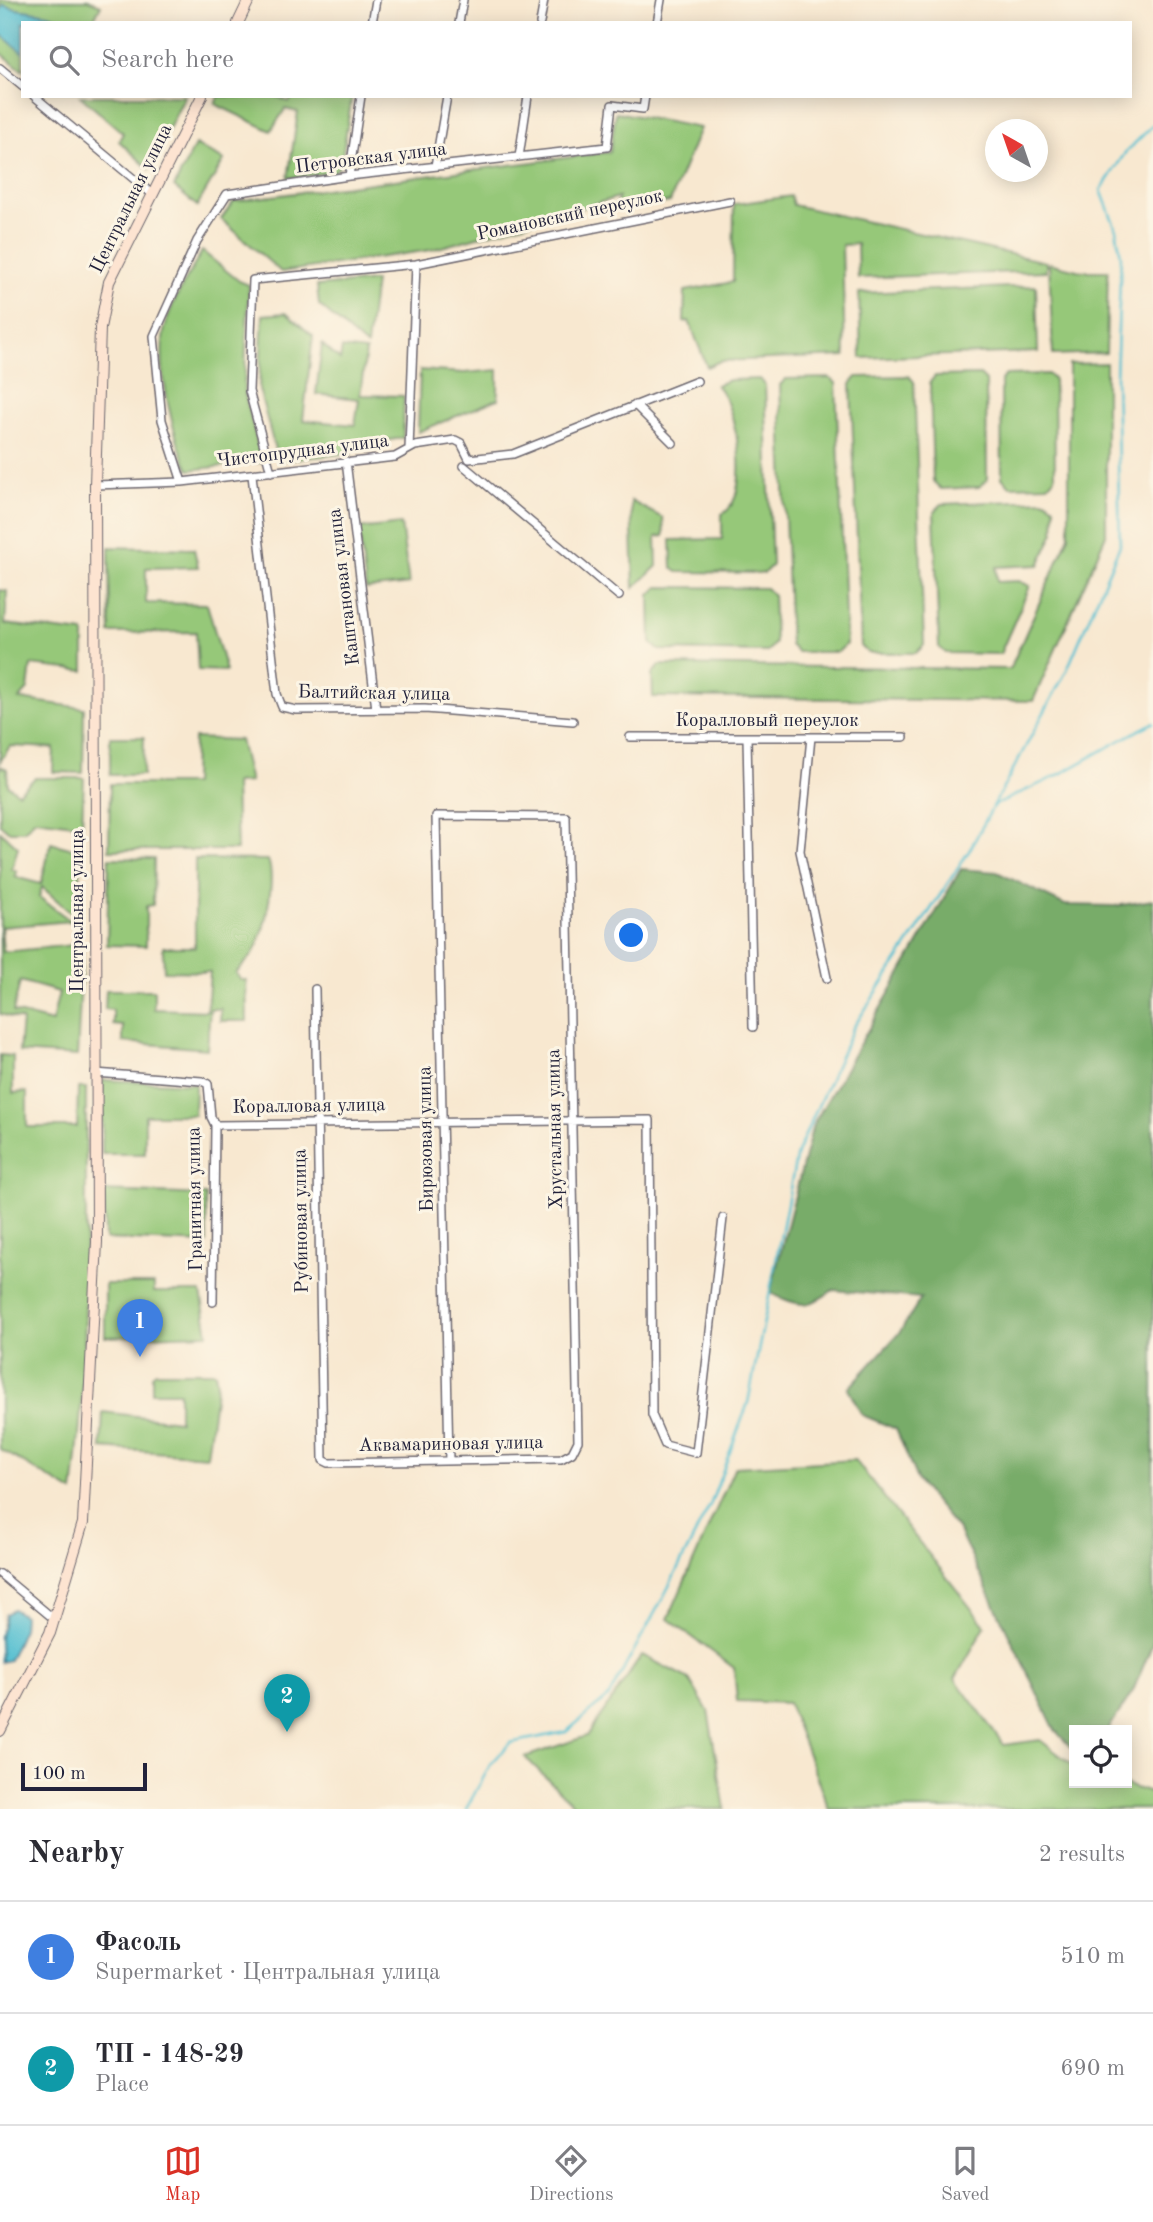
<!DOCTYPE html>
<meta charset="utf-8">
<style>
:root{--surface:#fff;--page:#f7f7f7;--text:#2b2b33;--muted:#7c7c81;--line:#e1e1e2;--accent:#d93025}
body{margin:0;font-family:"Old Standard TT",serif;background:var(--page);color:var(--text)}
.controls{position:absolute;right:21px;bottom:21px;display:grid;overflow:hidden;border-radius:0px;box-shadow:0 4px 18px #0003}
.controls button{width:63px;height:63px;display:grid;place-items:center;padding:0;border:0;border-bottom:2px solid var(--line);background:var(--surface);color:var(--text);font:35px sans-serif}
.compass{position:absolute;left:985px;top:119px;width:63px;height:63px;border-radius:50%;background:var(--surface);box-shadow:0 4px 18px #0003;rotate:320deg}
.scale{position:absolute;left:21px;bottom:18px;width:126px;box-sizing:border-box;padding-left:7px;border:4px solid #22223b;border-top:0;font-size:19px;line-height:24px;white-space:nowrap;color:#22223b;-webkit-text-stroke:5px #fcf5e5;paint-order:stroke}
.you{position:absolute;left:632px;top:936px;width:24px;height:24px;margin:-18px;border:5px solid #fff;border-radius:50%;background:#1a73e8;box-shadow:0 0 0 10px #1a73e833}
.badge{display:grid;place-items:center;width:46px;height:46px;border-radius:50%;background:var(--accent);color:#fff;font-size:23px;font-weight:700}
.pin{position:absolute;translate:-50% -58px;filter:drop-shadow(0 2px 4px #0008)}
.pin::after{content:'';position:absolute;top:37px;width:24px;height:21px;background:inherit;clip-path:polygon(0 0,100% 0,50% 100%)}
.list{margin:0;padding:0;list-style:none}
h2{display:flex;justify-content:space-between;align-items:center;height:91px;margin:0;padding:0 28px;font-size:30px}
h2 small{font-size:23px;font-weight:400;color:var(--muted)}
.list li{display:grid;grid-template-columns:46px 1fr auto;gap:21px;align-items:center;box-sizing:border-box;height:112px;padding:0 28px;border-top:2px solid var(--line)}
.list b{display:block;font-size:26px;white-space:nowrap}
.list p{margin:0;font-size:23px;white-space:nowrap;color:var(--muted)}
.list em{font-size:23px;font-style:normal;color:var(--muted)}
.icon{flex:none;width:38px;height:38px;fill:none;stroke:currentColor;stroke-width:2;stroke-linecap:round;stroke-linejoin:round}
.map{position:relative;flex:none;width:1153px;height:1809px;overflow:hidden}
.search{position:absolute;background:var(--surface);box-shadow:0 4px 18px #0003;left:21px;right:21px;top:21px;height:77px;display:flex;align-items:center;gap:18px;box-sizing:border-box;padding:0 24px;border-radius:0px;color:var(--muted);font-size:26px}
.sheet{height:315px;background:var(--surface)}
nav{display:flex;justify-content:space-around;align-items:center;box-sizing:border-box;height:98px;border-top:2px solid var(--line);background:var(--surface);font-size:19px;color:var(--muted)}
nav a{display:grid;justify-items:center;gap:4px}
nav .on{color:var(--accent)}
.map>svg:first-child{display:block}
</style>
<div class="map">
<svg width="1153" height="1809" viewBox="0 0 1153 1809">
<rect width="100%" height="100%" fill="#fcf5e5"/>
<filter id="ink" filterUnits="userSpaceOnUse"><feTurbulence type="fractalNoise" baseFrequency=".0143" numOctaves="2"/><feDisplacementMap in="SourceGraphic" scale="14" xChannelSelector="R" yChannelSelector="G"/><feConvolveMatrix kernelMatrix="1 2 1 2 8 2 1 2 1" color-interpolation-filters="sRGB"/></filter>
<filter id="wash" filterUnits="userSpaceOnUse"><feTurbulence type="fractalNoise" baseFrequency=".00686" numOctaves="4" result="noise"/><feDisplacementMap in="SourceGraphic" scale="28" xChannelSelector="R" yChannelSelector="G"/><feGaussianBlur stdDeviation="1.57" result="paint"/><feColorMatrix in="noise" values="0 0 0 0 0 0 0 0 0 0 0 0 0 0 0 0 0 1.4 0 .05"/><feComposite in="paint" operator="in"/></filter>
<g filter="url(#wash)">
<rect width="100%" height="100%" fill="#f8e8d0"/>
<path fill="#96c879" stroke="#5c755a" stroke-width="2" fill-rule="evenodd" d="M 0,0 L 88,0 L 101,5 L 92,23 L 23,23 L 23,71 L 0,52 Z
M 80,96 L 185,96 L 149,169 L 119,141 L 123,133 Z
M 219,96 L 276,96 L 289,102 L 293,96 L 352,96 L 341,164 L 334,172 L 288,178 L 298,112 L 285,109 L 271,131 L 215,104 Z
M 616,112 L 700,128 L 670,202 L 615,210 L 619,197 L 431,250 L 281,272 L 221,219 L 234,201 L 610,152 Z
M 195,145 L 224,160 L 197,206 L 174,187 Z
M 791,196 L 793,205 L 1046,262 L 1046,271 L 858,278 L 857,244 L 842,245 L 845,356 L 720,361 L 707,367 L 689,321 L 684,322 L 685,291 L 733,282 L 734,204 Z
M 202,251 L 239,281 L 249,285 L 244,391 L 262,462 L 189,470 C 173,437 159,376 163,339 C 166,308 188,278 202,251 Z
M 1049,263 L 1081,271 L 1108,271 L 1106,353 L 1053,355 Z
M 375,281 L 367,346 L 366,346 L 319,305 L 317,286 Z
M 1036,286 L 1038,352 L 861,358 L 859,293 Z
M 286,313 L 313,336 L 303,420 L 355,425 L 359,399 L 316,394 L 322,344 L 340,360 L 342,348 L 366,351 L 360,395 L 404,396 L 403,438 L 353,446 L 351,453 L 278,461 L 259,389 L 263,315 Z
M 1106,363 L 1106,535 L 1033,701 L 653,697 L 652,674 L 660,665 L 1010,669 L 1069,536 L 1069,364 Z
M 420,370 L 464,373 L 498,370 L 498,399 L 418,432 Z
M 1048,374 L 1054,380 L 1055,477 L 1048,485 L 1010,486 L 1002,478 L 1001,380 L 1006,375 Z
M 980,375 L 986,381 L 987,480 L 979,487 L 941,489 L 933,481 L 930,382 L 935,376 Z
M 909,376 L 914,382 L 924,645 L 916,653 L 868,653 L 861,646 L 851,384 L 857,377 Z
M 830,378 L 836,383 L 846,644 L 838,652 L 797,652 L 790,645 L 780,385 L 786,379 Z
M 760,379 L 765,385 L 772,565 L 764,573 L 677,572 L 672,568 L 671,540 L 722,539 L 722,514 C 753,499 737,404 716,385 L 729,380 Z
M 1046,500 L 1055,508 L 1054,532 L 1039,565 L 996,567 L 997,582 L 1019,581 L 1030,586 L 1000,654 L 946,653 L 939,647 L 934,512 L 942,504 Z
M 631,501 L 663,518 L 664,536 L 656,537 L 657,566 L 634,588 Z
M 401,524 L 409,584 L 366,589 L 359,529 Z
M 109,547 L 194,549 L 198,567 L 146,568 L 146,603 L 207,604 L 226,671 L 198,670 L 196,632 L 110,633 Z
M 658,587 L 766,588 L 773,595 L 775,643 L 767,652 L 659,650 L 651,643 L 650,595 Z
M 0,590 L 7,591 L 5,624 L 84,633 L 84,671 L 31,665 L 28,689 L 19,699 L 84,708 L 83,773 L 53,772 L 54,748 L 10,746 L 0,762 Z
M 110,737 L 144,737 L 143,775 L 110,775 Z
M 194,738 L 240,740 L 250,782 L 235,783 L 237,850 L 109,850 L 110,784 L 193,784 Z
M 0,766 L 7,769 L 8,785 L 18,793 L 35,778 L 84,778 L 82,825 L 35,819 L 24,831 L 8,831 L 0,824 Z
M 0,831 L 18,847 L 12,869 L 17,872 L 15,877 L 41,884 L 51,843 L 81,851 L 78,919 L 42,887 L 39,897 L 71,921 L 1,927 L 3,952 L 83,944 L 77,1056 L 19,1052 L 22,1020 L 0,1014 ZM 20,981 L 59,992 L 52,1022 L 13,1012 Z
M 109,858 L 154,859 L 153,905 L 146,906 L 146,946 L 107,945 Z
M 195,859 L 268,860 C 276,880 265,933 254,952 C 250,959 242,966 236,973 L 241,980 L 246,980 L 247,1021 L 220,1021 L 221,1009 L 210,1009 L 207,1049 L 123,1042 L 123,1026 L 113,1025 L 113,1010 L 105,1009 L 106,990 L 154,990 L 154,1009 L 207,1011 L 210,972 L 164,971 L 163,947 L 195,947 Z
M 0,1055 L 13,1056 L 13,1093 L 27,1092 L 27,1127 L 77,1127 L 78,1088 L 86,1088 C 85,1223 90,1358 73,1492 L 0,1449 Z
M 103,1080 L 195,1084 L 194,1115 L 145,1115 L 145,1154 L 102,1154 Z
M 104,1191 L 206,1195 L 207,1243 L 105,1239 Z
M 105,1284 L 154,1284 L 154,1292 L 201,1292 L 208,1334 L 105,1337 Z
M 156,1372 L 215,1372 L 217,1383 L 207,1456 L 101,1448 L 103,1412 L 179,1421 L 179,1392 L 152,1392 L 152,1375 Z
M 855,1460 L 985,1626 L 955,1679 L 1004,1745 L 1040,1740 L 1074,1766 L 1074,1783 L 1120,1783 L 1153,1794 L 1153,1809 L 829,1809 L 788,1703 L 737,1701 L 734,1668 L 668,1619 L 735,1467 Z
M 642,1655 L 689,1679 L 708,1711 L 725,1809 L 578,1809 L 525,1757 L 587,1736 Z"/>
<path fill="#78ac69" stroke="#4d6752" stroke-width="2" d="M 961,869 L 997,872 L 1065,905 L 1115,906 L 1153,900 L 1153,1643 L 1133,1691 L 1108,1730 L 1074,1730 L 1074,1751 L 1055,1730 L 959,1531 L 918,1482 L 896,1429 L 862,1415 L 848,1389 L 900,1332 L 921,1298 L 833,1290 C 806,1310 800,1306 770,1293 L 813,1125 Z"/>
<path fill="#56c0d1" stroke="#3c7186" stroke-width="2" d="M 4,5 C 28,15 43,7 69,23 L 23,23 L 23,53 L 0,34 L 0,10 Z
M 13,1609 L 24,1616 L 23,1629 L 9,1660 L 1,1662 L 0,1637 L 5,1615 Z"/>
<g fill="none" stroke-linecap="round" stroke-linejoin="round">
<path stroke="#56c0d1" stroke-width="2.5" d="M 992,807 C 1013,795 1035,787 1056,776 C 1089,759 1120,739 1153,723
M 466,1809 L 491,1764 L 510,1743 L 566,1732 L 609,1696 L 664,1596 L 711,1503 L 748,1403 L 797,1153 L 853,1028 L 969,851 L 1067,670 L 1120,545 L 1116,377 L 1121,256 L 1116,229 L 1101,190 L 1125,153 L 1153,125"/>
</g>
</g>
<g filter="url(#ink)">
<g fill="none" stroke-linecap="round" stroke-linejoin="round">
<g stroke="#6d676f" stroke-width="10">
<path id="minor" d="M 372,23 L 376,0
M 459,23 L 463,0
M 540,23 L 544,0
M 657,23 L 661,0
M 0,68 L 23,87
M 34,96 L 152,194
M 519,157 L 528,96
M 435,166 L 447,96
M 349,176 L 361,96
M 635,405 L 673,443
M 409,449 L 416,264
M 346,461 L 376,709
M 464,466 L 619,596
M 271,472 L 249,391 L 253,280 L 416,264 L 730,201
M 252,475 L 277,694 L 282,707 L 296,710 L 425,709 L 573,721
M 182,482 L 162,420 L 154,336 L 197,241 L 227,194 L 349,176 L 607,147 L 612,105 L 643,109 L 645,96
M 95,485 L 182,482 L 395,457 L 415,446 L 455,440 L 461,443 L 469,459 L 513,454 L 697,381
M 630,737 L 904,737
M 747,737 L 753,1027
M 811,737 L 800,851 L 827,978
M 315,989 L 323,1460 L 329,1463 L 561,1459 L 572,1453 L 578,1441 L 566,817 L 436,816 L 449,1461
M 95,1073 L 202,1081 L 208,1084 L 211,1117 L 215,1125 L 213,1302
M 215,1125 L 650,1120 L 652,1415 L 665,1445 L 696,1453 L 723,1218
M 0,1574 L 54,1619"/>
</g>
<g stroke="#6d676f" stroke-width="12">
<path id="secondary" d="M 238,23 L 249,0
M 0,1731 L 50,1633 L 83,1523 L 97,1242 L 95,485 L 100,328 L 109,282 L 202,96"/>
</g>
<use href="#minor" stroke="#fff" stroke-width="7"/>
<use href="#secondary" stroke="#fde4d1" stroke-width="10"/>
</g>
</g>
<g text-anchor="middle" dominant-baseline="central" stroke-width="6" stroke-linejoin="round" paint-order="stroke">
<g font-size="19" fill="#22223b" stroke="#fcf5e5">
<text transform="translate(371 159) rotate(-7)">Петровская улица</text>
<text transform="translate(132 199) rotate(-64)">Центральная улица</text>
<text transform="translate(570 216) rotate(-12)">Романовский переулок</text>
<text transform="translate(303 452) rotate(-7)">Чистопрудная улица</text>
<text transform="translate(345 587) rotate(-97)">Каштановая улица</text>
<text transform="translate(374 694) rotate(1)">Балтийская улица</text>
<text x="767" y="721">Коралловый переулок</text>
<text transform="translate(78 911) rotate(-90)">Центральная улица</text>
<text transform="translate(309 1107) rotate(-1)">Коралловая улица</text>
<text transform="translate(556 1129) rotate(-91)">Хрустальная улица</text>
<text transform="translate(427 1139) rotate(-91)">Бирюзовая улица</text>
<text transform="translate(196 1199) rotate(-91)">Гранитная улица</text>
<text transform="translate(302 1221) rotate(-91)">Рубиновая улица</text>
<text transform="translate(451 1445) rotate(-1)">Аквамариновая улица</text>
</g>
</g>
</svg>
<div class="controls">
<button><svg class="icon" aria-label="locate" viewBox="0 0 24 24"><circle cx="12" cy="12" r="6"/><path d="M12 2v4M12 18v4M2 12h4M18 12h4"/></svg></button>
</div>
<svg class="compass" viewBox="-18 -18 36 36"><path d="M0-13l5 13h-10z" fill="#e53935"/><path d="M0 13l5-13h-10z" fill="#7c7c81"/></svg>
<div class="scale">100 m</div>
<div class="you"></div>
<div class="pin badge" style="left:140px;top:1357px;background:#3f7fe0">1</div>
<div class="pin badge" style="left:287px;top:1732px;background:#0f9aa8">2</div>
<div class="search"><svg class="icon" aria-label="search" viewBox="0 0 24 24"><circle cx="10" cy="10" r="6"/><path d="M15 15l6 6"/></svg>Search here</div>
</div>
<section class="sheet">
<h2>Nearby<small>2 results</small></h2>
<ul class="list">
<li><span class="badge" style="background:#3f7fe0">1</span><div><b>Фасоль</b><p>Supermarket · Центральная улица</p></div><em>510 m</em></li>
<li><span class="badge" style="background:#0f9aa8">2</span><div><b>ТП - 148-29</b><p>Place</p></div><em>690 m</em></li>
</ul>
</section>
<nav>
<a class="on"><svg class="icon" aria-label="map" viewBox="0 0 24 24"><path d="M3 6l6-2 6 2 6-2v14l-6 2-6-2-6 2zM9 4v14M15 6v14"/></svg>Map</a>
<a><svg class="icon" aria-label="directions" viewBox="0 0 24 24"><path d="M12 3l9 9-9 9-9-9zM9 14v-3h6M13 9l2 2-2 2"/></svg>Directions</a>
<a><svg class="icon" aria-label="saved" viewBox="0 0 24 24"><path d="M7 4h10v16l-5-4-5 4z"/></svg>Saved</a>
</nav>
